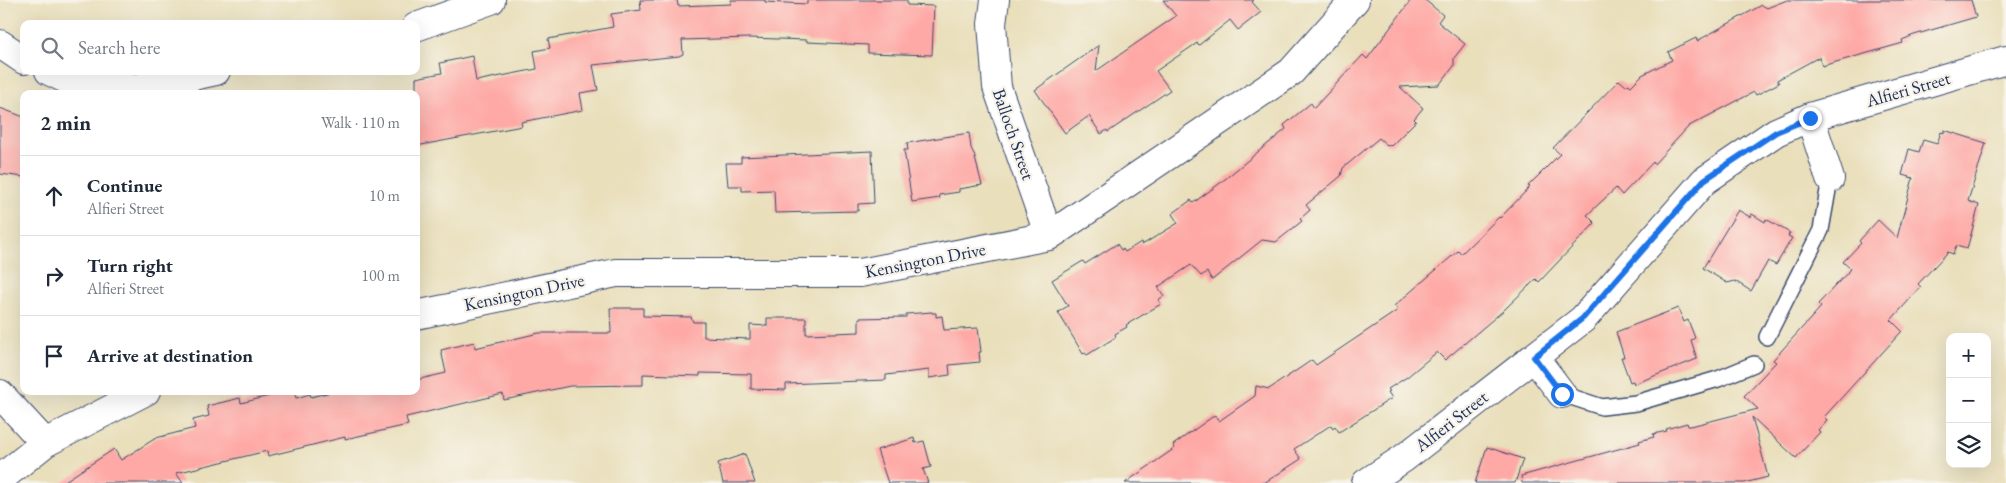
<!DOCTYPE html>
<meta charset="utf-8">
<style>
:root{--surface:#fff;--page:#f2f2f3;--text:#1f2937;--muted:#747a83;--line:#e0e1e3}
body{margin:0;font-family:"EB Garamond",serif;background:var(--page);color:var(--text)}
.controls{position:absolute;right:15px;bottom:15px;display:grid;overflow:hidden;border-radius:10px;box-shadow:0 5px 20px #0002}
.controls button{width:45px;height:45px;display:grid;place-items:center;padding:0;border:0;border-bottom:1px solid var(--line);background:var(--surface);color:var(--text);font:25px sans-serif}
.stop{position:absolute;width:15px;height:15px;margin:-11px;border:4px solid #1a73e8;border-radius:50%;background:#fff}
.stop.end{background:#1a73e8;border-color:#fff;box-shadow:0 1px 5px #0008}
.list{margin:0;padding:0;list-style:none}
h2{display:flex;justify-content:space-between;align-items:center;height:65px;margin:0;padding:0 20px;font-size:21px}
h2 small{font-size:16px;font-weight:400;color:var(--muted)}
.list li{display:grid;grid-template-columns:32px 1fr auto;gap:15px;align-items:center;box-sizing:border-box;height:80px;padding:0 20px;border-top:1px solid var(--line)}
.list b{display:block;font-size:19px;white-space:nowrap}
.list p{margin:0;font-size:16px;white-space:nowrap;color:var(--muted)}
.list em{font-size:16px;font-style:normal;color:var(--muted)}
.icon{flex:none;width:28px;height:28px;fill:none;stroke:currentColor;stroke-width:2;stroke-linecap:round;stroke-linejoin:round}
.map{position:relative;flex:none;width:2006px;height:483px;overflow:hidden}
.search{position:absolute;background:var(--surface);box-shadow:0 5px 20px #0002;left:20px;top:20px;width:400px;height:55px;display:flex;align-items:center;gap:12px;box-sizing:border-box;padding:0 18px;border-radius:10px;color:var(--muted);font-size:19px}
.panel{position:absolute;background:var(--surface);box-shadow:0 5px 20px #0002;left:20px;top:90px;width:400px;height:305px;border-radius:10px}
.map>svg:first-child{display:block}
</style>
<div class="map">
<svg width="2006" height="483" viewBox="0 0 2006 483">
<rect width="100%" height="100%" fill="#f7f3e8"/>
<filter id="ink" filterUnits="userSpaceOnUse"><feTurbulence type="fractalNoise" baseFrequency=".02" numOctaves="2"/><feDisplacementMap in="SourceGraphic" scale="10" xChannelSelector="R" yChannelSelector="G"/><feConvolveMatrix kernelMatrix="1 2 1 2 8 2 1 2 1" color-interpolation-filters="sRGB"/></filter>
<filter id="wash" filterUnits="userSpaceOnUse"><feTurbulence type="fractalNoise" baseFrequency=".0096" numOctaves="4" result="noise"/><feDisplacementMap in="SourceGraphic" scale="20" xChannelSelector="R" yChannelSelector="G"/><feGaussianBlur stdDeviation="1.12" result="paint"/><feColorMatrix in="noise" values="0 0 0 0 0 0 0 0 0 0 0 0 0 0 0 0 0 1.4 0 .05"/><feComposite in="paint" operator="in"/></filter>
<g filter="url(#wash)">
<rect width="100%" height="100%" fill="#e9dfbb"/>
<g id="blocks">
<path fill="#fea9a6" d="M 640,0 L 677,0 L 678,6 L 731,4 L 731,0 L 765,0 L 765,2 L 807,4 L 807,0 L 907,0 L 907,5 L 934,6 L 932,55 L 868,53 L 868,45 L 807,42 L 807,40 L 749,38 L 682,40 L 683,54 L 679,56 L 593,65 L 598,90 L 580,93 L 583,110 L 521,122 L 522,126 L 416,146 L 416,78 L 442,73 L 440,63 L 472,56 L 476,81 L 537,69 L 534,51 L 550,48 L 548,39 L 613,27 L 611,14 L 641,10 Z
M 1163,0 L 1254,0 L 1252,2 L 1261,12 L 1238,30 L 1230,20 L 1199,45 L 1197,43 L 1156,71 L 1170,90 L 1108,132 L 1107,130 L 1101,134 L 1089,116 L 1065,133 L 1035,90 L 1099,45 L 1096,71 L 1176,16 Z
M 1411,0 L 1425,0 L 1443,15 L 1438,22 L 1465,44 L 1454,58 L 1454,66 L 1439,85 L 1400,87 L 1423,108 L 1414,119 L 1416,121 L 1391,146 L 1390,145 L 1388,146 L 1379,138 L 1343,168 L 1341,176 L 1306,205 L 1310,210 L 1300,219 L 1302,221 L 1276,242 L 1262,240 L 1212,280 L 1207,272 L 1201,276 L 1191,265 L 1158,287 L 1164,296 L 1158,300 L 1161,304 L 1126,325 L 1127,327 L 1115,334 L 1116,337 L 1087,355 L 1085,353 L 1083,354 L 1058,312 L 1068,306 L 1052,280 L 1083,261 L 1085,264 L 1117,244 L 1121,250 L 1123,249 L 1125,252 L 1141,242 L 1142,245 L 1178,223 L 1172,214 L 1191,200 L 1193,203 L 1219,184 L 1286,129 L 1284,125 L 1311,103 L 1314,108 L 1363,55 L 1367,59 Z
M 1787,0 L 1971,0 L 1976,17 L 1914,35 L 1902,40 L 1903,43 L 1822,66 L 1819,57 L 1777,80 L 1779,83 L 1756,95 L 1754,92 L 1689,126 L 1654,164 L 1653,162 L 1622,195 L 1616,188 L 1587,215 L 1595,223 L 1539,282 L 1536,279 L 1504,310 L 1445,360 L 1437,352 L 1407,377 L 1388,389 L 1390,391 L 1388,392 L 1392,398 L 1339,432 L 1335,426 L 1333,428 L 1331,425 L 1294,449 L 1301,459 L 1264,483 L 1125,483 L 1175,448 L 1173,445 L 1215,415 L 1219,421 L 1255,396 L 1256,386 L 1269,389 L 1312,360 L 1316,365 L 1398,310 L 1394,306 L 1458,251 L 1461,254 L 1499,217 L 1500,218 L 1530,187 L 1528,186 L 1560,154 L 1553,148 L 1619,80 L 1626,86 L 1628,84 L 1631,86 L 1642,75 L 1672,60 L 1668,52 L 1696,38 L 1697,41 L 1762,5 L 1767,8 Z
M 0,108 L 24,117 L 24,177 L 0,174 Z
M 1944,130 L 1986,143 L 1968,201 L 1979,205 L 1967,249 L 1956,246 L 1953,254 L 1948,252 L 1918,284 L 1921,287 L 1891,320 L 1902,331 L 1824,417 L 1827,420 L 1818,430 L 1820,432 L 1796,458 L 1752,417 L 1768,477 L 1744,483 L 1522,483 L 1521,476 L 1640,443 L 1639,441 L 1654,437 L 1653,434 L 1667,431 L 1666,429 L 1687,423 L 1688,426 L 1691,426 L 1758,409 L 1744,396 L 1776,362 L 1773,360 L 1821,307 L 1818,304 L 1851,269 L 1843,262 L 1861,243 L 1859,241 L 1878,220 L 1897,238 L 1913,178 L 1902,175 L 1909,149 L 1919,152 L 1923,140 L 1937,144 L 1941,132 L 1944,133 Z
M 969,133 L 971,148 L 974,154 L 982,185 L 959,189 L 959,192 L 939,195 L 940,198 L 912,202 L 904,150 L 908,150 L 907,143 Z
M 872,151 L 874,203 L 858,204 L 858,211 L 775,213 L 774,190 L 742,191 L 742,186 L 728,186 L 726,163 L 741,163 L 741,157 Z
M 1738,210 L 1750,217 L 1752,214 L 1765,222 L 1766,219 L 1790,233 L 1788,236 L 1792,238 L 1776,265 L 1768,261 L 1751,291 L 1735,281 L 1727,283 L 1703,268 Z
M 610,308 L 643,308 L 643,316 L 691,317 L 693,322 L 704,322 L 704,337 L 750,339 L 750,325 L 767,326 L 767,318 L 806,318 L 806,334 L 859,332 L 859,318 L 906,317 L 906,314 L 932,312 L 932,313 L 936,313 L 936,317 L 942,316 L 944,330 L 978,328 L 981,352 L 979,352 L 980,362 L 949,365 L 950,375 L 929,378 L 929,370 L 886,375 L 886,380 L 786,384 L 786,390 L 751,389 L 751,374 L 700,373 L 700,376 L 643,374 L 643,385 L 570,386 L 504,400 L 503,394 L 406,417 L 408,425 L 345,439 L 345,437 L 268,456 L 267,451 L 176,473 L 183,483 L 62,483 L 114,449 L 121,460 L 156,438 L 195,428 L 193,420 L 209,416 L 207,406 L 240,398 L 241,403 L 289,391 L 294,391 L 296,398 L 310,394 L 311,397 L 335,391 L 416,391 L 416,380 L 446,373 L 441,350 L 474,342 L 475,348 L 539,333 L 611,333 Z
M 1678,308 L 1684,322 L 1688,320 L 1695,338 L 1691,340 L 1697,359 L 1634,384 L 1633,381 L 1630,382 L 1621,357 L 1624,357 L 1616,332 Z
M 914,438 L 915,443 L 924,441 L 931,467 L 923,469 L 928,483 L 888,483 L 877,450 Z
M 1487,447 L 1523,459 L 1515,483 L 1475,483 Z
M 745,454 L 755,483 L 723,483 L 718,463 Z"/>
</g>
</g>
<g filter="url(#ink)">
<use href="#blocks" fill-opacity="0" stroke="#3a496c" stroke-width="1"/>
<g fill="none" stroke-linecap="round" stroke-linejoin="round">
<g stroke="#3a496c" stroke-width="18">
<path id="lane" d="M 1767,337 L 1821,230 L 1830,179
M 1562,394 L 1602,407 L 1636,403 L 1718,379 L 1754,364"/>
</g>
<g stroke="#3a496c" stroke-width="30">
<path id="street" d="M 995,0 L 992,24 L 997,87 L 1049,236
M 416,27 L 491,0
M 0,44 L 24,60
M 49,71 L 68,80 L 137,88 L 216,71
M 1810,117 L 1830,179
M 416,315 L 616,273 L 860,273 L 1049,236 L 1291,72 L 1355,0
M 1534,357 L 1562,394
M 0,394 L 45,443
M 0,479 L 45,443 L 146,391
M 1366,483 L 1404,458 L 1583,319 L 1704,181 L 1776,132 L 1810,117 L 2006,60"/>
</g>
<use href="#lane" stroke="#fff" stroke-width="15"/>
<use href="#street" stroke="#fff" stroke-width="28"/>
</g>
</g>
<g fill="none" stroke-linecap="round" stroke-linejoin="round" filter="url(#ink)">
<path stroke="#1a73e8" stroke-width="6" d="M 1562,394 L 1534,357 L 1583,318 L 1704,180 L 1776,132 L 1810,118"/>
</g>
<g text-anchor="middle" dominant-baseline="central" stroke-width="4.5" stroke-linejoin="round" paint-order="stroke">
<g font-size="18" fill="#1b2f5e" stroke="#f7f3e8">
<text transform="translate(1908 89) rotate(-16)">Alfieri Street</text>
<text transform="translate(1014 134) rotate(71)">Balloch Street</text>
<text transform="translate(925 260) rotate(-11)">Kensington Drive</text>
<text transform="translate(524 292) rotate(-12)">Kensington Drive</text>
<text transform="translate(1451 421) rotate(-38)">Alfieri Street</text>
</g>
</g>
</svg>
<div class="controls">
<button>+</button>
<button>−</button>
<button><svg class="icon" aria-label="layers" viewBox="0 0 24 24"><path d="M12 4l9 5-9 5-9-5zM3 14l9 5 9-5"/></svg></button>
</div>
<div class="stop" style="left:1562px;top:394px"></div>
<div class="stop end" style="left:1810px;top:118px"></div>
<div class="search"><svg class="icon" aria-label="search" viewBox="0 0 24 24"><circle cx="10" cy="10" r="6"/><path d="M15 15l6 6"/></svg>Search here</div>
<section class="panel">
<h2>2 min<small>Walk · 110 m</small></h2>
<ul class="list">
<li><svg class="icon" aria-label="ahead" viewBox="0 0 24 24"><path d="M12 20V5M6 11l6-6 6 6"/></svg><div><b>Continue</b><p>Alfieri Street</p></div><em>10 m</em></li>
<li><svg class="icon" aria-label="right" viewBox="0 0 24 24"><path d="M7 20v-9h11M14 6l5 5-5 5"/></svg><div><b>Turn right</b><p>Alfieri Street</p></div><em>100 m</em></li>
<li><svg class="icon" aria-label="arrive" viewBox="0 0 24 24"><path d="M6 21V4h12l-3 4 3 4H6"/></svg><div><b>Arrive at destination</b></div></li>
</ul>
</section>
</div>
